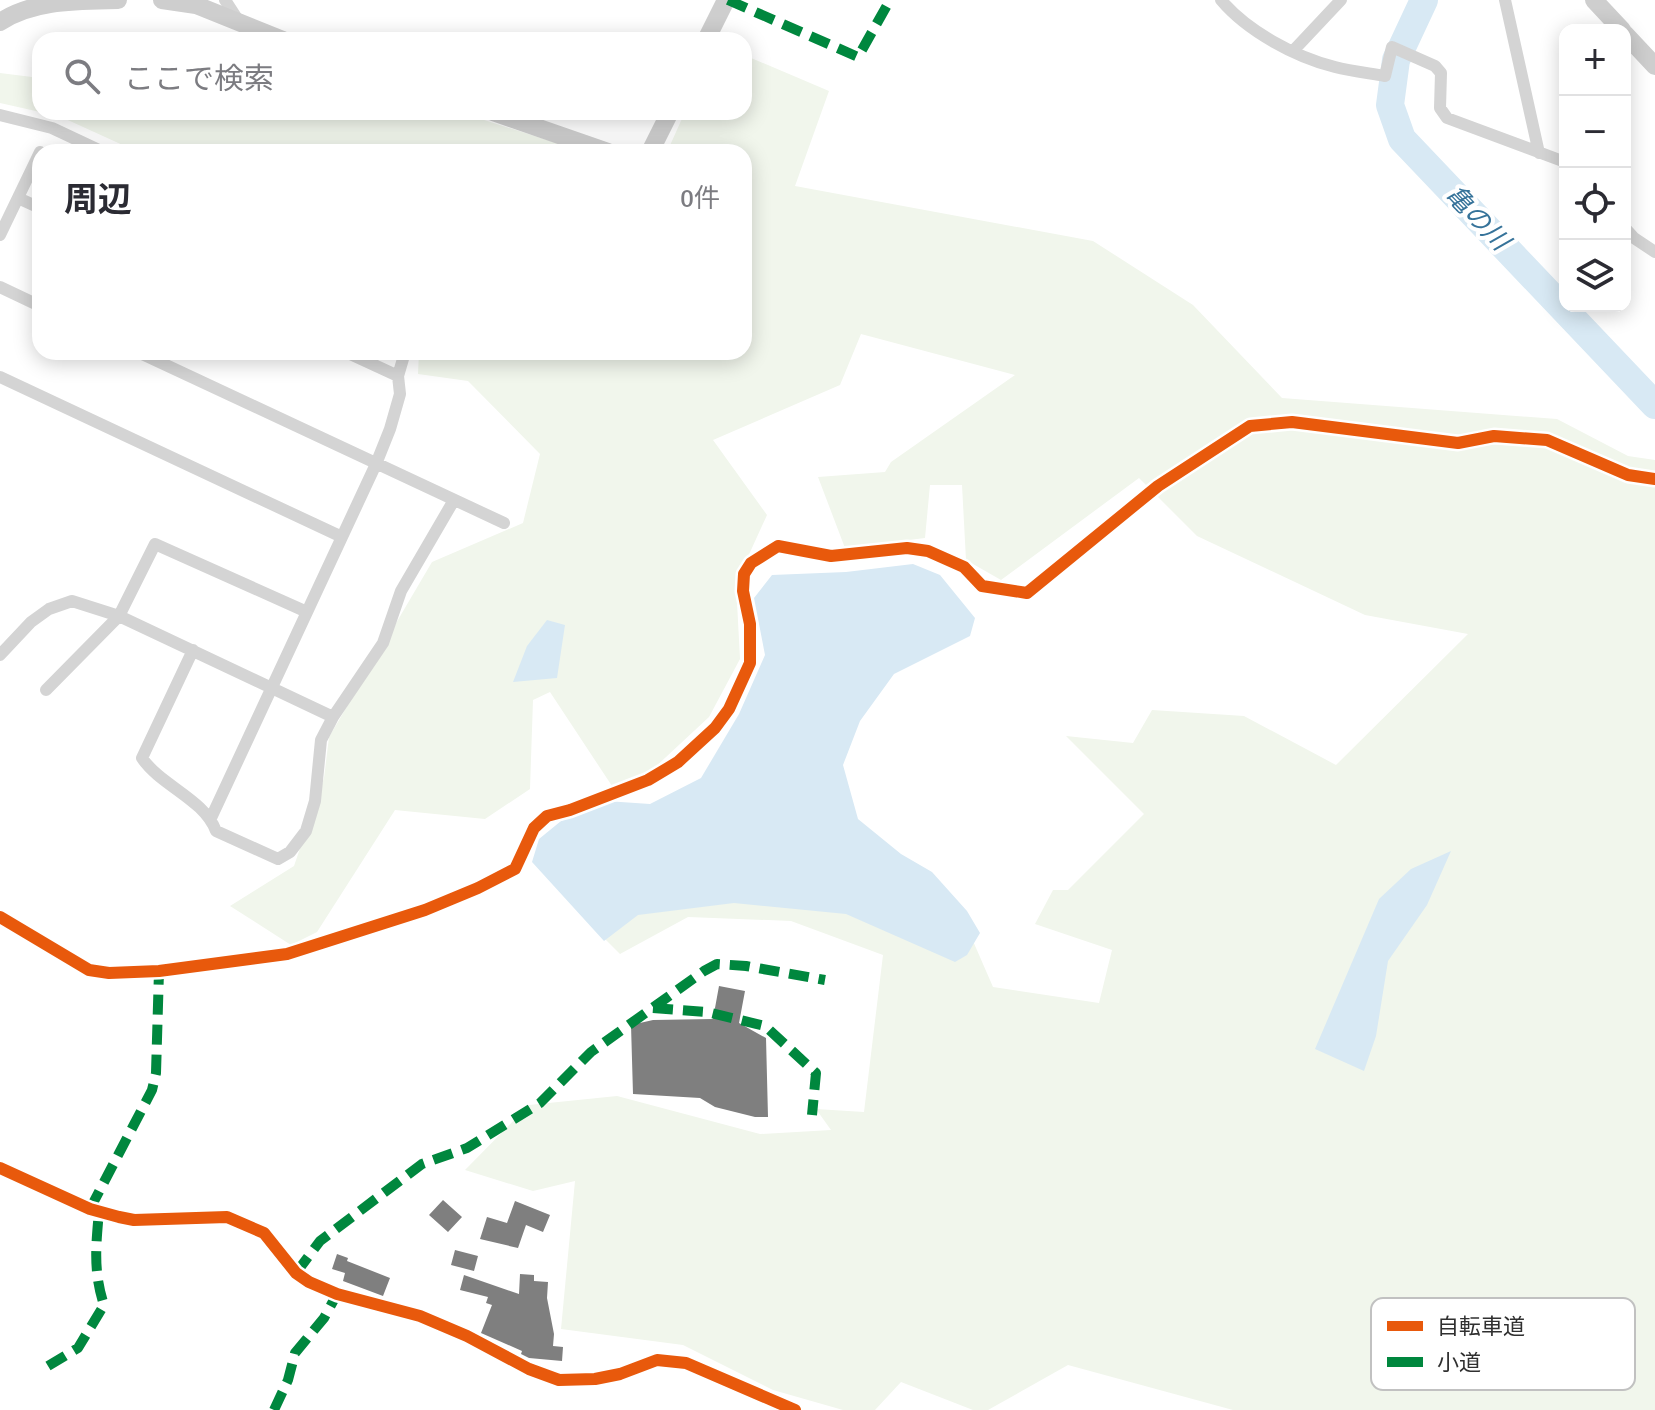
<!DOCTYPE html>
<html lang="ja">
<meta charset="utf-8">
<style>
:root{--surface:#fff;--page:#f2f2f3;--text:#2b2b33;--muted:#7c7c81;--line:#e1e1e2}
body{margin:0;font-family:Signika,"Noto Sans JP",sans-serif;background:var(--page);color:var(--text)}
.controls{position:absolute;right:24px;top:24px;display:grid;overflow:hidden;border-radius:16px;box-shadow:0 4px 20px #0003}
.controls button{width:72px;height:72px;display:grid;place-items:center;padding:0;border:0;border-bottom:2px solid var(--line);background:var(--surface);color:var(--text);font:40px sans-serif}
.list{margin:0;padding:0;list-style:none}
h2{display:flex;justify-content:space-between;align-items:center;height:104px;margin:0;padding:0 32px;font-size:34px}
h2 small{font-size:26px;font-weight:400;color:var(--muted)}
.icon{flex:none;width:44px;height:44px;fill:none;stroke:currentColor;stroke-width:2;stroke-linecap:round;stroke-linejoin:round}
.map{position:relative;flex:none;width:1655px;height:1410px;overflow:hidden}
.search{position:absolute;background:var(--surface);box-shadow:0 4px 20px #0003;left:32px;top:32px;width:720px;height:88px;display:flex;align-items:center;gap:20px;box-sizing:border-box;padding:0 28px;border-radius:24px;color:var(--muted);font-size:30px}
.panel{position:absolute;background:var(--surface);box-shadow:0 4px 20px #0003;left:32px;top:144px;width:720px;height:216px;border-radius:24px}
.map>svg:first-child{display:block}
</style>
<div class="map">
<svg width="1655" height="1410" viewBox="0 0 1655 1410">
<rect width="100%" height="100%" fill="#fff"/>
<path fill="#f1f6ec" d="M 744,55 L 829,91 L 795,186 L 1093,241 L 1193,305 L 1282,398 L 1557,419 L 1628,456 L 1655,460 L 1655,1410 L 1233,1410 L 1068,1365 L 988,1410 L 973,1410 L 901,1382 L 875,1410 L 843,1410 L 773,1390 L 683,1345 L 561,1329 L 575,1181 L 533,1191 L 465,1170 L 529,1105 L 617,1096 L 760,1134 L 831,1130 L 816,1109 L 864,1112 L 883,955 L 791,921 L 688,917 L 620,954 L 598,932 L 673,885 L 842,894 L 973,941 L 993,987 L 1099,1003 L 1112,950 L 1035,924 L 1053,890 L 1068,890 L 1144,814 L 1066,736 L 1133,743 L 1152,710 L 1244,716 L 1336,765 L 1468,634 L 1365,615 L 1197,536 L 1139,478 L 1001,580 L 966,560 L 962,485 L 930,485 L 925,538 L 845,548 L 818,477 L 885,472 L 891,462 L 1015,375 L 861,334 L 840,385 L 713,440 L 767,515 L 736,583 L 740,659 L 709,717 L 651,771 L 612,786 L 550,692 L 533,700 L 530,789 L 485,819 L 395,810 L 317,932 L 291,945 L 230,906 L 294,866 L 324,778 L 329,737 L 432,562 L 523,523 L 540,454 L 468,381 L 418,374 L 419,352 L 744,352 L 744,152 L 667,152 L 685,112 L 744,112 Z
M 0,73 L 40,78 L 40,112 L 0,103 Z
M 42,112 L 280,112 L 288,115 L 290,112 L 459,112 L 585,152 L 138,152 L 59,116 Z"/>
<path fill="#d8e9f4" d="M 913,564 L 940,575 L 975,618 L 970,636 L 894,674 L 860,721 L 843,765 L 858,819 L 901,854 L 932,872 L 967,911 L 980,933 L 967,955 L 955,962 L 846,914 L 734,903 L 638,915 L 604,941 L 532,862 L 539,839 L 561,821 L 606,801 L 650,804 L 701,778 L 739,714 L 765,655 L 754,598 L 772,575 L 846,572 Z
M 547,620 L 565,625 L 557,678 L 513,682 L 527,646 Z
M 1451,851 L 1427,905 L 1388,961 L 1376,1036 L 1364,1071 L 1315,1049 L 1379,899 L 1411,869 Z"/>
<g fill="none" stroke-linecap="round" stroke-linejoin="round">
<path stroke="#d8e9f4" stroke-width="28" d="M 1424,0 L 1396,60 L 1390,105 L 1402,139 L 1655,405"/>
</g>
<path fill="#7f7f7f" d="M 719,986 L 745,991 L 739,1023 L 766,1038 L 768,1117 L 755,1117 L 715,1107 L 700,1098 L 633,1094 L 631,1025 L 653,1020 L 713,1019 Z
M 443,1200 L 462,1217 L 448,1232 L 429,1215 Z
M 515,1201 L 550,1215 L 543,1232 L 526,1225 L 518,1248 L 480,1239 L 487,1217 L 507,1223 Z
M 455,1250 L 478,1256 L 474,1271 L 451,1265 Z
M 337,1254 L 348,1258 L 347,1261 L 390,1278 L 383,1296 L 343,1281 L 345,1273 L 332,1269 Z
M 520,1274 L 534,1275 L 534,1281 L 548,1282 L 547,1298 L 554,1334 L 553,1346 L 563,1347 L 562,1361 L 529,1358 L 521,1354 L 522,1351 L 481,1333 L 492,1305 L 486,1303 L 488,1297 L 460,1290 L 464,1275 L 519,1294 Z"/>
<g fill="none" stroke-linecap="round" stroke-linejoin="round">
<path stroke="#d4d4d4" stroke-width="12" d="M 225,0 L 238,20
M 1221,0 C 1247,31 1295,57 1335,67 C 1351,71 1368,73 1385,76 L 1392,47 L 1435,66 L 1441,73 L 1440,108 L 1447,118 L 1565,162
M 1505,0 L 1539,153
M 1293,51 L 1341,0
M 0,115 L 52,128 L 103,152
M 18,198 L 40,208
M 1625,228 L 1634,238 L 1655,252
M 0,235 L 40,152
M 0,287 L 40,306
M 138,352 L 504,523
M 346,352 L 398,376
M 0,377 L 342,537
M 193,650 L 142,758 C 161,786 204,799 216,831 L 278,859 L 290,852 L 306,831 L 315,801 L 321,740 L 333,717 L 383,643 L 401,591 L 454,500
M 0,655 L 31,622 L 49,609 L 72,601 L 119,616 L 333,717
M 46,690 L 119,616 L 155,544 L 307,612
M 211,818 L 376,464 L 390,429 L 400,394 L 398,376 L 405,352
M 0,917 L 89,970 L 109,973 L 159,971 L 287,954 L 425,910 L 478,888 L 515,869 L 534,828 L 547,816 L 570,810 L 648,780 L 678,762 L 715,728 L 729,709 L 750,663 L 750,624 L 743,591 L 744,574 L 751,563 L 778,546 L 831,556 L 907,548 L 928,551 L 964,567 L 982,586 L 1027,593 L 1158,486 L 1250,426 L 1292,422 L 1458,443 L 1494,436 L 1547,440 L 1628,475 L 1655,479
M 0,1168 L 90,1209 L 119,1217 L 134,1220 L 227,1217 L 264,1233 L 296,1273 L 309,1282 L 337,1294 L 420,1316 L 467,1336 L 529,1369 L 559,1380 L 595,1379 L 620,1374 L 657,1360 L 686,1363 L 795,1410"/>
<path stroke="#cecece" stroke-width="18" d="M 162,0 L 196,5 L 283,40
M 1594,0 L 1622,30
M 0,22 C 33,0 77,1 118,0
M 1625,34 L 1655,66
M 706,40 L 726,0
M 493,112 L 608,152
M 650,152 L 670,112"/>
<path stroke="#00873e" stroke-width="10" stroke-dasharray="20 10" stroke-linecap="butt" d="M 728,0 L 858,57 L 890,0
M 653,1008 L 707,1012 L 765,1026 L 816,1073 L 812,1115
M 90,1209 L 152,1090 L 156,1073 L 159,971
M 296,1273 L 320,1241 L 422,1164 L 467,1148 L 540,1103 L 591,1052 L 704,971 L 717,964 L 746,966 L 825,980
M 48,1366 L 78,1348 L 104,1305 C 93,1271 96,1246 99,1211
M 274,1410 L 288,1380 L 295,1353 L 324,1318 L 337,1294"/>
<g stroke="#fff" stroke-width="17">
<path id="cycleway" d="M 0,917 L 89,970 L 109,973 L 159,971 L 287,954 L 425,910 L 478,888 L 515,869 L 534,828 L 547,816 L 570,810 L 648,780 L 678,762 L 715,728 L 729,709 L 750,663 L 750,624 L 743,591 L 744,574 L 751,563 L 778,546 L 831,556 L 907,548 L 928,551 L 964,567 L 982,586 L 1027,593 L 1158,486 L 1250,426 L 1292,422 L 1458,443 L 1494,436 L 1547,440 L 1628,475 L 1655,479
M 0,1168 L 90,1209 L 119,1217 L 134,1220 L 227,1217 L 264,1233 L 296,1273 L 309,1282 L 337,1294 L 420,1316 L 467,1336 L 529,1369 L 559,1380 L 595,1379 L 620,1374 L 657,1360 L 686,1363 L 795,1410"/>
</g>
<use href="#cycleway" stroke="#e8590c" stroke-width="12"/>
</g>
<g text-anchor="middle" dominant-baseline="central" stroke-width="8" stroke-linejoin="round" paint-order="stroke">
<g font-size="26" font-style="italic" fill="#36739a" stroke="#fff">
<text transform="translate(1477 218) rotate(46)">亀の川</text>
</g>
</g>
<rect x="1371" y="1298" width="264" height="92" rx="12" fill="#fff" stroke="#c1c1c1" stroke-width="2"/>
<rect x="1387" y="1321" width="36" height="10" fill="#e8590c"/>
<rect x="1387" y="1357" width="36" height="10" fill="#00873e"/>
<g font-size="22" fill="#303030">
<text x="1437" y="1334">自転車道</text>
<text x="1437" y="1370">小道</text>
</g>
</svg>
<div class="controls">
<button>+</button>
<button>−</button>
<button><svg class="icon" aria-label="locate" viewBox="0 0 24 24"><circle cx="12" cy="12" r="6"/><path d="M12 2v4M12 18v4M2 12h4M18 12h4"/></svg></button>
<button><svg class="icon" aria-label="layers" viewBox="0 0 24 24"><path d="M12 4l9 5-9 5-9-5zM3 14l9 5 9-5"/></svg></button>
</div>
<div class="search"><svg class="icon" aria-label="search" viewBox="0 0 24 24"><circle cx="10" cy="10" r="6"/><path d="M15 15l6 6"/></svg>ここで検索</div>
<section class="panel">
<h2>周辺<small>0件</small></h2>
<ul class="list">
</ul>
</section>
</div>
